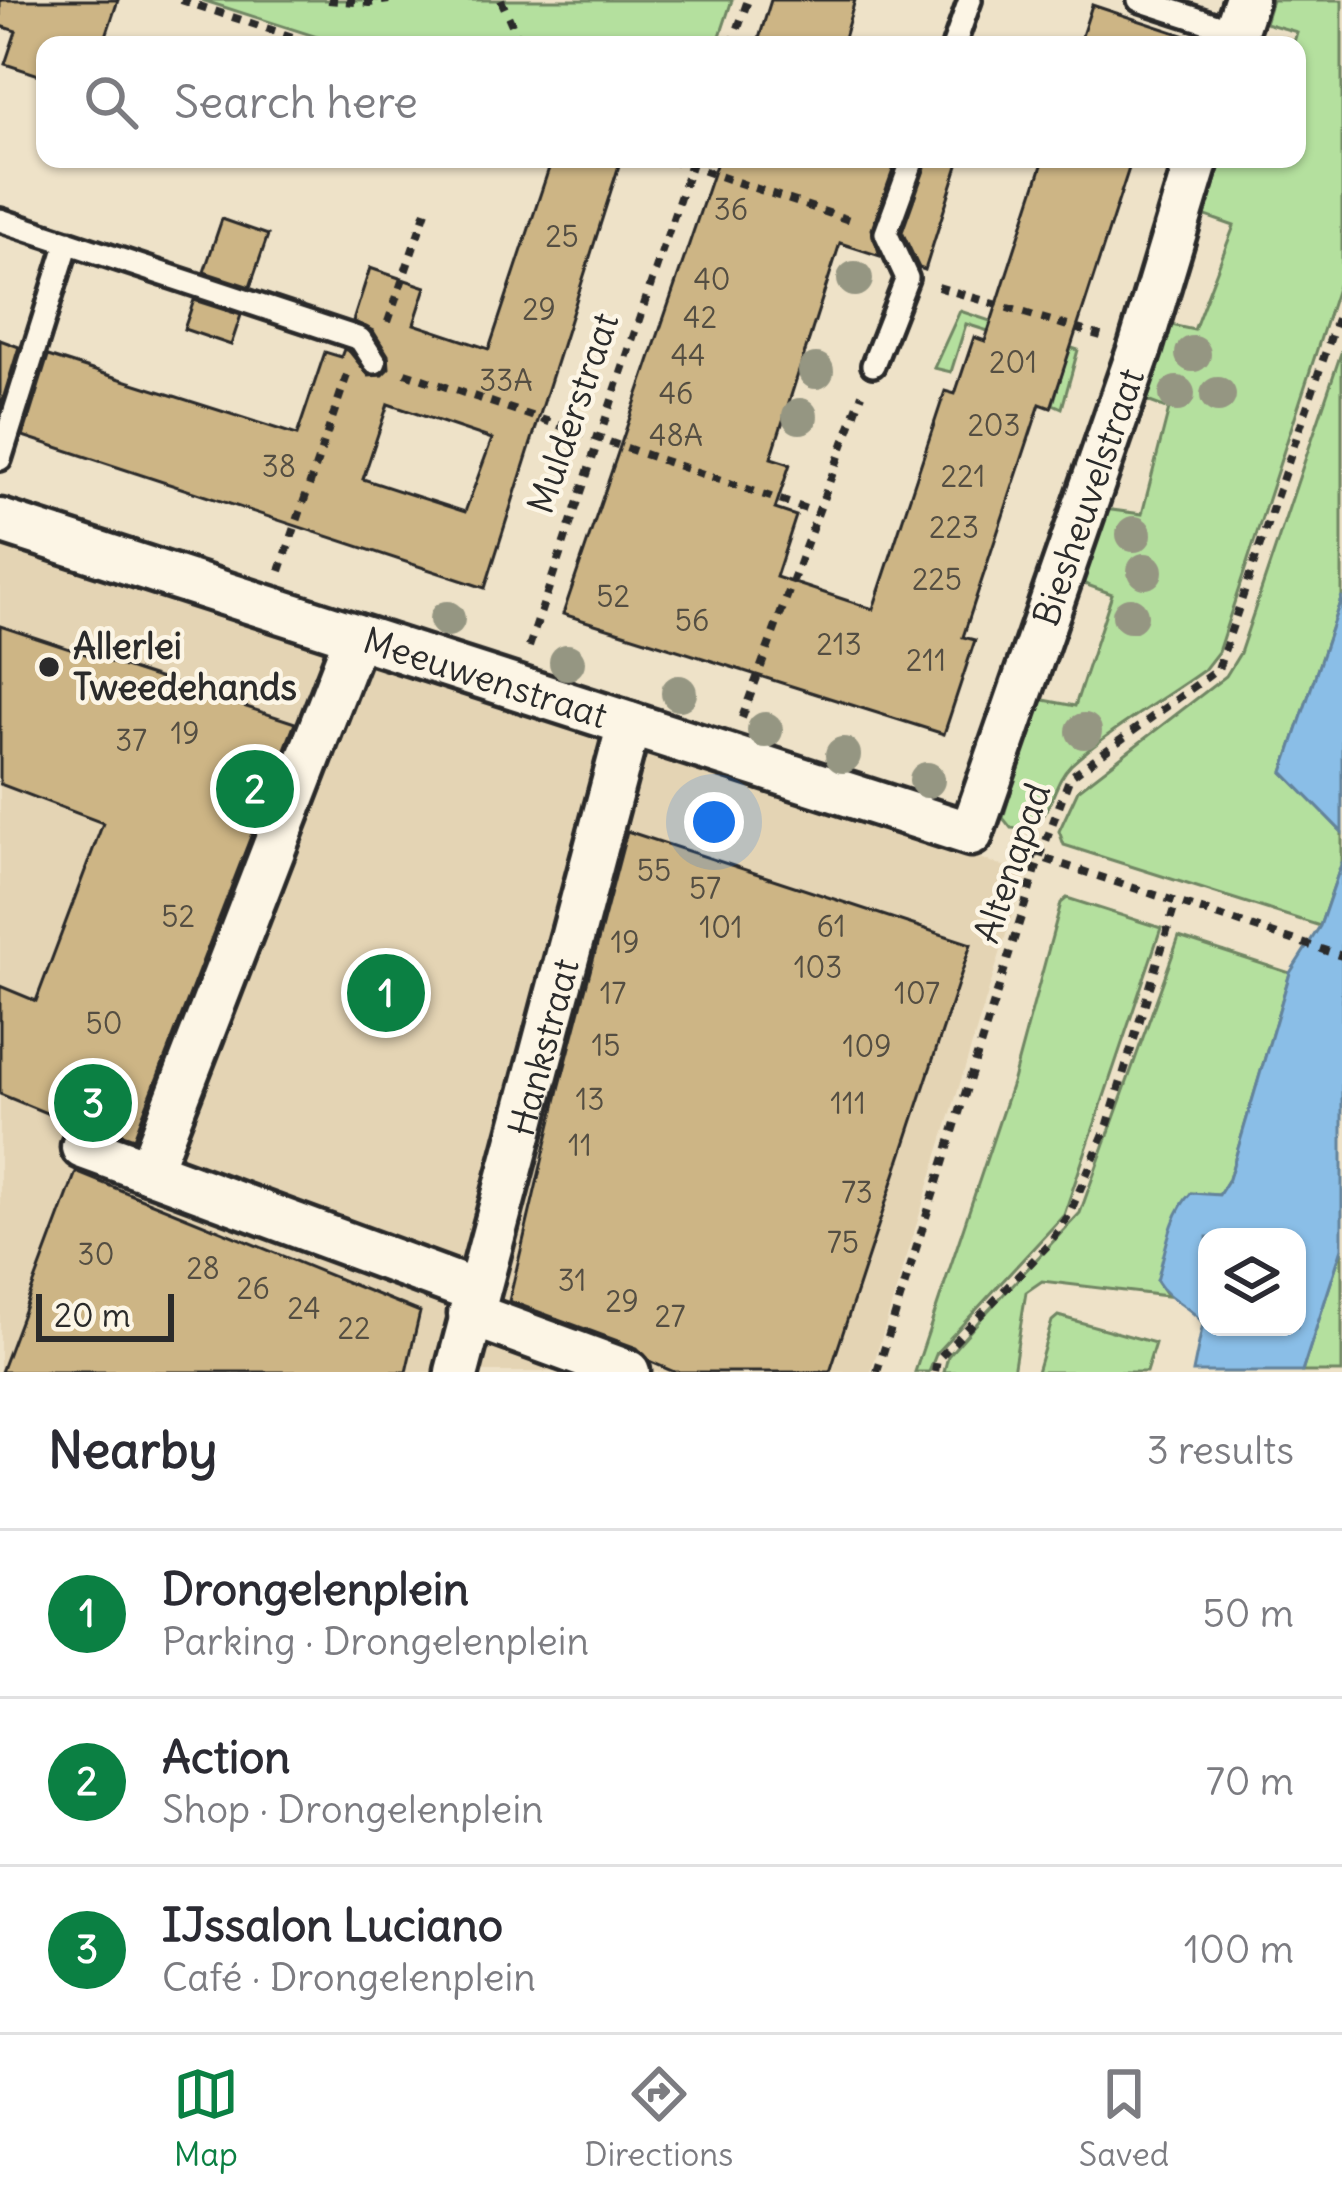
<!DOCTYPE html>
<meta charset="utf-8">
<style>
:root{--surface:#fff;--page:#f2f2f3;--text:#2b2b33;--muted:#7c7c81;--line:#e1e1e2;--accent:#0b8043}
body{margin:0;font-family:Delius,sans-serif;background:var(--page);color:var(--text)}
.controls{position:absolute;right:36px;bottom:36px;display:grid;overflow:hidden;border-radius:24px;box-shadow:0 3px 9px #0004}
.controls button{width:108px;height:108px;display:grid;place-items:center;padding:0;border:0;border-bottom:3px solid var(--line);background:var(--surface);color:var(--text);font:60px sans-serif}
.scale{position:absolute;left:36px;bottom:30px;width:138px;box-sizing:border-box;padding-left:12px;border:6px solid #2b2b2b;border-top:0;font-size:33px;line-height:42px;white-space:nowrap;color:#2b2b2b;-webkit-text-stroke:9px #fcf5e5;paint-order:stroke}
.you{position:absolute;left:714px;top:822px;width:42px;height:42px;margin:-30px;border:9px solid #fff;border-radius:50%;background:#1a73e8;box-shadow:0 0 0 18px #1a73e833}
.badge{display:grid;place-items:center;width:78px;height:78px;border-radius:50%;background:var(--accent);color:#fff;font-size:39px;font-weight:700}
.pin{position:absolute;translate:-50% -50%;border:6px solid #fff;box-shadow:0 3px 12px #0006}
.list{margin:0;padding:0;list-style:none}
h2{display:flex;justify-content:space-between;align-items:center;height:156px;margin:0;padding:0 48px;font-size:51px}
h2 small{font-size:39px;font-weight:400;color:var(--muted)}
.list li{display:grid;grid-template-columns:78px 1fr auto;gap:36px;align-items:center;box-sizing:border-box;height:168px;padding:0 48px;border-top:3px solid var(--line)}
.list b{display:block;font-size:45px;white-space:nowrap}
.list p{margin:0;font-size:39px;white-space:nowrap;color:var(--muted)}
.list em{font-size:39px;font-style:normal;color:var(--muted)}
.icon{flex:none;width:66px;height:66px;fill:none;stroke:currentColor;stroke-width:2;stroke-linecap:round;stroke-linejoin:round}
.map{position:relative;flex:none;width:1342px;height:1372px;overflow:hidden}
.search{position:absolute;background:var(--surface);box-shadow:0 3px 9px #0004;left:36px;right:36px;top:36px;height:132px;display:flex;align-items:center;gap:30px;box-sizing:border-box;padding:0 42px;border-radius:24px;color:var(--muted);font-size:45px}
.sheet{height:660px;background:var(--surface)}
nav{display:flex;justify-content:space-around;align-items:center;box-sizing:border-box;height:168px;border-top:3px solid var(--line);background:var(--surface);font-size:33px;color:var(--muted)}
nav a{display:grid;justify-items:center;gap:6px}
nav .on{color:var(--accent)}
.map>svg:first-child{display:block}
</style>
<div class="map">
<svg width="1342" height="1372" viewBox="0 0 1342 1372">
<rect width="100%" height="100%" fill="#eee2c8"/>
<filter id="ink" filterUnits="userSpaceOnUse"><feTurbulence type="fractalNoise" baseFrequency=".00833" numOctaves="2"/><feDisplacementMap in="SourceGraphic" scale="24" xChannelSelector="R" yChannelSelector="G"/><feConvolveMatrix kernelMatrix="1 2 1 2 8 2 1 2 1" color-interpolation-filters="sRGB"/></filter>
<g filter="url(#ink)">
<path fill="#e4d4b4" d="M 0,541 L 1025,873 L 871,1372 L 0,1372 Z"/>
<path fill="#b4e09e" stroke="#708664" stroke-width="3" d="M 202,0 L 732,0 L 717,45 L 342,45 Z
M 1272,0 L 1342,0 L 1342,273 L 1218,652 L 1204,670 C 1165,698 1105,733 1071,765 C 1047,789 1054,831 1011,828 L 1003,818 L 1039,699 L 1075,706 L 1112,594 L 1079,582 L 1104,509 L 1142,514 L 1169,409 L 1139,398 L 1162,323 L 1194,330 L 1234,226 L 1203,215 L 1220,159 L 1297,159 L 1297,45 L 1293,45 L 1297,32 L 1265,23 Z
M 960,311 L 1078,350 L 1062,408 L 1053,404 L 1067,356 L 966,324 L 951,372 L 934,368 Z
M 1342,350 L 1342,596 L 1283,772 L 1342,832 L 1342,862 L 1320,926 L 1064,845 L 1059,831 L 1078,790 L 1226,676 L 1240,653 Z
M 1067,898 L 1161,928 L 1064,1215 L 937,1352 L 929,1372 L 915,1372 L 1013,1080 L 1061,903 Z
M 1179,937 L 1290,973 L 1229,1179 L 1219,1195 L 1191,1193 L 1157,1281 L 1167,1296 L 1042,1281 L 1026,1292 L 1013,1372 L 944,1372 L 948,1356 L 986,1313 L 1080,1213 Z
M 1342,1248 L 1342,1372 L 1302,1372 Z
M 1058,1316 L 1155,1343 L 1146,1372 L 1037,1372 L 1052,1321 Z"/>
<path fill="#8abee7" stroke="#64839c" stroke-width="3" fill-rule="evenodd" d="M 1342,596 L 1342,832 L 1283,772 Z
M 1342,862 L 1342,1248 L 1302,1372 L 1193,1372 L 1203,1323 C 1189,1305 1169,1301 1157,1281 C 1165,1253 1170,1214 1191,1193 L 1219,1195 L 1229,1179 L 1290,973 L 1320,926 ZM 1207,1237 L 1297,1237 L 1297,1327 L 1207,1327 Z"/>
<path fill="#cdb585" stroke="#2b2b2b" stroke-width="3" fill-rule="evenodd" d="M 0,0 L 118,0 L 103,45 L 45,45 L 45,77 L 5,64 L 16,31 L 0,26 Z
M 771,0 L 855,0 L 842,45 L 757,45 Z
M 1092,5 L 1192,38 L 1191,45 L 1079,45 Z
M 552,159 L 621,159 L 485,588 L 23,436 L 48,356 L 297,435 L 325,352 L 341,357 L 344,349 L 350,352 L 369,376 L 382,375 L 389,368 L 388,355 L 373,331 L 353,321 L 370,268 L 426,287 L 414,324 L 489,349 ZM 388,404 L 492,439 L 465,512 L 363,479 Z
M 718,159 L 897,159 L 872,229 L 880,256 L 840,243 L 771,458 L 790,464 L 775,509 L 796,516 L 776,577 L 873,609 L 945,391 L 955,394 L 974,337 L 985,341 L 1044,159 L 1132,159 L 1051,408 L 1040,404 L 963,637 L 975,640 L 944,734 L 563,614 Z
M 928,159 L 960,159 L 925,270 L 919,268 L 902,232 Z
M 222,219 L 268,235 L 250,287 L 204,272 Z
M 194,300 L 241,315 L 231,345 L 184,329 Z
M 0,340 L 19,347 L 0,409 Z
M 0,626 L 295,723 L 134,1138 L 91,1123 L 73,1124 L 0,1094 L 0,986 L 36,1001 L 103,823 L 0,784 Z
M 627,831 L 971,944 L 830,1372 L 674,1372 L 651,1362 L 637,1348 L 509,1301 L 560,1085 Z
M 76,1172 L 420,1312 L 406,1372 L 1,1372 Z"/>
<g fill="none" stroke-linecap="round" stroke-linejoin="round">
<g stroke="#2b2b2b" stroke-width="30">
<path id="lane" d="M 1139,0 L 1235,31
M 954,45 L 970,0
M 0,220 L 360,339 L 375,362
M 873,365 L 907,278 L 886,233 L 913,159
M 0,459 L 68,242"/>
</g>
<g stroke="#2b2b2b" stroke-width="51">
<g id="street">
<path d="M 1231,45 L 1246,0"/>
<path id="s1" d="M 0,521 L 971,834 L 1140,348 L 1197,159"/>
<path d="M 356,636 L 149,1171 L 477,1292"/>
<path d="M 83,1147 L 149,1171"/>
<path d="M 470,1314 L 628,1372"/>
<path id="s2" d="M 457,1372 L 629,724"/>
</g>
</g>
<path stroke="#2b2b2b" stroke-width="8" stroke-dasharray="9 9" stroke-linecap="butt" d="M 181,0 L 317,45
M 328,0 L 369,3 L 389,0
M 501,0 L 521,45
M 732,45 L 748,0
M 669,159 L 855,222
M 938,287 L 1101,336
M 388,322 L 427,208
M 405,373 L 818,513
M 280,571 L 347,375
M 529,647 L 693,159
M 742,718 L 862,394
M 1012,848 L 1342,956
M 877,1372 L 1040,857 L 1070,777 L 1218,669 L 1342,304
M 935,1372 L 937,1360 L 1048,1245 L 1069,1215 L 1108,1124 L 1176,902"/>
<use href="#lane" stroke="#fcf5e5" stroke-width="21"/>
<use href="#street" stroke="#fcf5e5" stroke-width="42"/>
</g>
<g fill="#959682">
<circle cx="855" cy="279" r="18"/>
<circle cx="1193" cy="354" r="18"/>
<circle cx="816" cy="371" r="18"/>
<circle cx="1177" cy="394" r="18"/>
<circle cx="1218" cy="395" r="18"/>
<circle cx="800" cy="416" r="18"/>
<circle cx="1134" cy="534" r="18"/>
<circle cx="1145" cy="571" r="18"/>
<circle cx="1130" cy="615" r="18"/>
<circle cx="447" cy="619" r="18"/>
<circle cx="567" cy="662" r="18"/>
<circle cx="679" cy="693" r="18"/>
<circle cx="765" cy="730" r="18"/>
<circle cx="1084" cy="731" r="18"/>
<circle cx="843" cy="755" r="18"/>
<circle cx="927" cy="780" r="18"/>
</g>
</g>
<circle fill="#2b2b2b" stroke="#fcf5e5" stroke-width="4.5" cx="49" cy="667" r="12"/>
<g text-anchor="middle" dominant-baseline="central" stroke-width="9" stroke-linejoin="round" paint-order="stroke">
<g font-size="30" fill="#544e42">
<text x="731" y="209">36</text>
<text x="562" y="236">25</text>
<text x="712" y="279">40</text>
<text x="539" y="309">29</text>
<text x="700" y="317">42</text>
<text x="688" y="355">44</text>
<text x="1013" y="362">201</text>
<text x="506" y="380">33A</text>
<text x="676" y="393">46</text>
<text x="994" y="425">203</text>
<text x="676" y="435">48A</text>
<text x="279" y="466">38</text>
<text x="963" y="476">221</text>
<text x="954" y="527">223</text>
<text x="937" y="579">225</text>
<text x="613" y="596">52</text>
<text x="692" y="620">56</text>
<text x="839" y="644">213</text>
<text x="926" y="660">211</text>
<text x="185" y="733">19</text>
<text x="131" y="740">37</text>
<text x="654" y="870">55</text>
<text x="705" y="888">57</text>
<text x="178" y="916">52</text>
<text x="831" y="926">61</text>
<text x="721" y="927">101</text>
<text x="625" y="942">19</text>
<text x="818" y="967">103</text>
<text x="613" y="993">17</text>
<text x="917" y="993">107</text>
<text x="104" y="1023">50</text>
<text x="606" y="1045">15</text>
<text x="867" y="1046">109</text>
<text x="590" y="1099">13</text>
<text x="848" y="1103">111</text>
<text x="580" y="1145">11</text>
<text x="857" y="1192">73</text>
<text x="843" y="1242">75</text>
<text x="96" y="1254">30</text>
<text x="203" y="1268">28</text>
<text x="572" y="1280">31</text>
<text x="253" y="1288">26</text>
<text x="622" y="1301">29</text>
<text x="304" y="1308">24</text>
<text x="670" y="1316">27</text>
<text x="354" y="1328">22</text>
</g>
<g font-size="36" fill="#2b2b2b" stroke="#fcf5e5">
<text transform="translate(573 413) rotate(-71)">Mulderstraat</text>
<text stroke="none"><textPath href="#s1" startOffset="1377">Biesheuvelstraat</textPath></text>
<text stroke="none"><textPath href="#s1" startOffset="510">Meeuwenstraat</textPath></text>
<text transform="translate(1012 863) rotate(-71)">Altenapad</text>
<text stroke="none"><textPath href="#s2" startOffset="336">Hankstraat</textPath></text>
</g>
<g font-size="36" font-weight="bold" fill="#2b2b2b" stroke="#fcf5e5" text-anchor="start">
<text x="73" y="646">Allerlei<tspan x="73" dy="41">Tweedehands</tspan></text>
</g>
</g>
</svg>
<div class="controls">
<button><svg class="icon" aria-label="layers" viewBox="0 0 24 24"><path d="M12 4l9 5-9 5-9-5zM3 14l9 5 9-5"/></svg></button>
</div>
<div class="scale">20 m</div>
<div class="you"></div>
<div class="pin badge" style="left:386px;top:993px">1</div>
<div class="pin badge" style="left:255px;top:789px">2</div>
<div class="pin badge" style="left:93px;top:1103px">3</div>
<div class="search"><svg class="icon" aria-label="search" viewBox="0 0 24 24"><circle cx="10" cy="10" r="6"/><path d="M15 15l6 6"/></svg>Search here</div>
</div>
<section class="sheet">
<h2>Nearby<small>3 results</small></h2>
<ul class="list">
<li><span class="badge">1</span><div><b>Drongelenplein</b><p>Parking · Drongelenplein</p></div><em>50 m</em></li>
<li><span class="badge">2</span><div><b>Action</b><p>Shop · Drongelenplein</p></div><em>70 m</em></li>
<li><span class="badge">3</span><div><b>IJssalon Luciano</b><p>Café · Drongelenplein</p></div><em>100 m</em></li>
</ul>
</section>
<nav>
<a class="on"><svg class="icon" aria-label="map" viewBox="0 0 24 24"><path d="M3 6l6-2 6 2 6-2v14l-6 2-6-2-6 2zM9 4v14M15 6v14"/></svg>Map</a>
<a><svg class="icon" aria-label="directions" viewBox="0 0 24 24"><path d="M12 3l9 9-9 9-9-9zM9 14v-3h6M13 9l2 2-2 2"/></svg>Directions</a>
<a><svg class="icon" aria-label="saved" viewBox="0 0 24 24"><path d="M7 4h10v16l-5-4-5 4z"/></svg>Saved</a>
</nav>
